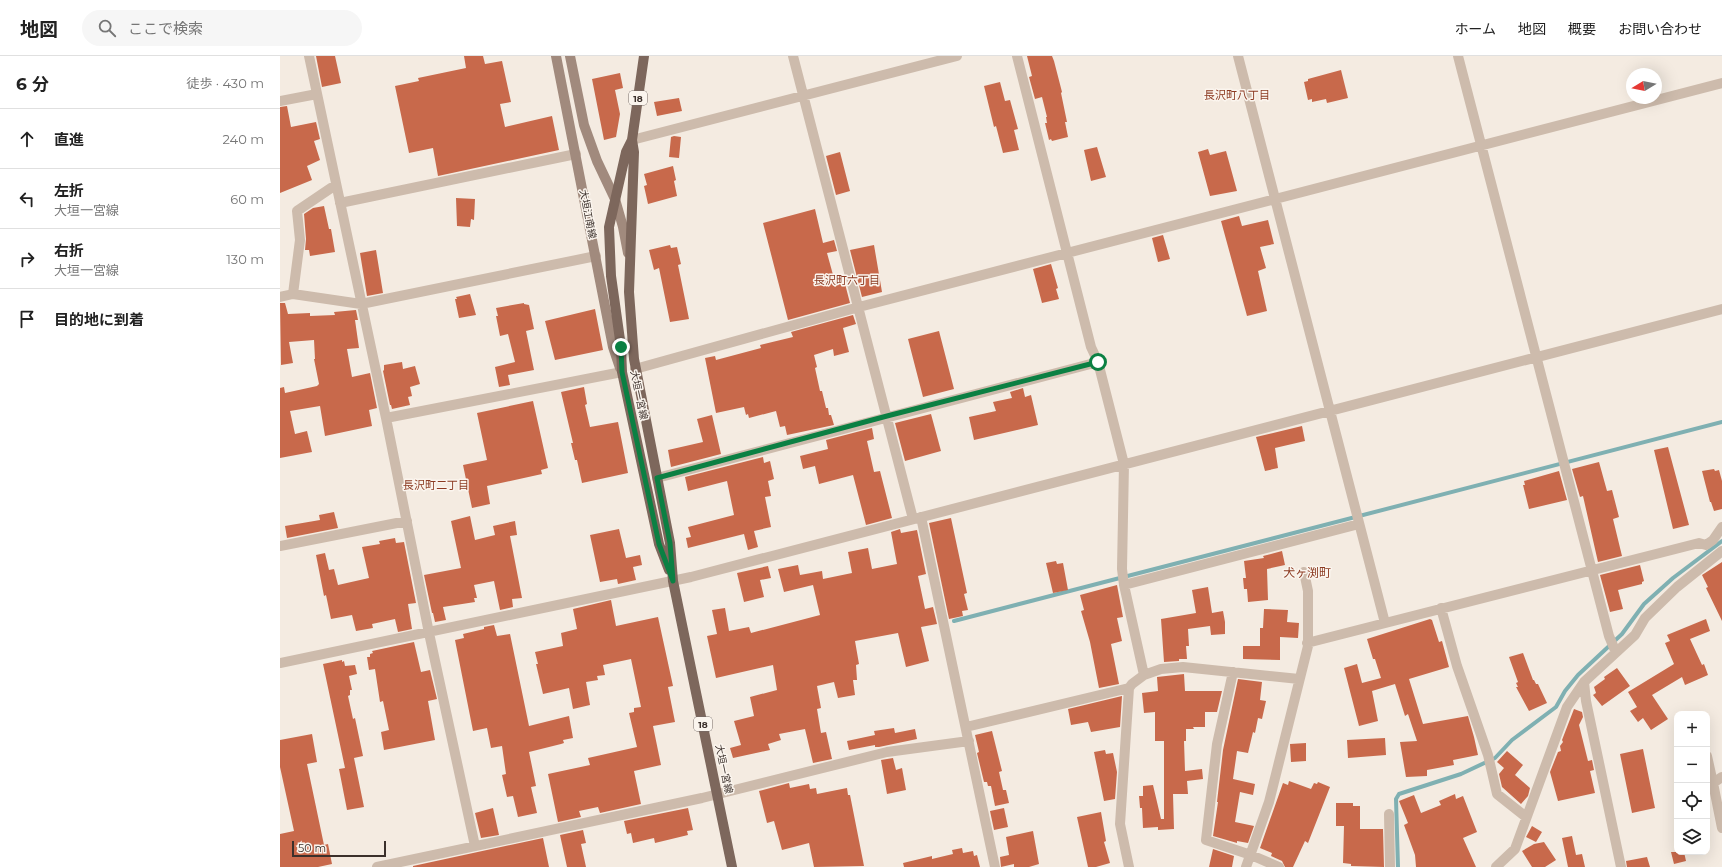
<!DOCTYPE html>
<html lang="ja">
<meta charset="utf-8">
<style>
:root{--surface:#fff;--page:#f6f6f6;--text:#222;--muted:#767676;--line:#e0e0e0}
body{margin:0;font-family:Montserrat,"Noto Sans JP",sans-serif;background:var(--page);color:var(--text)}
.controls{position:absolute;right:12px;bottom:12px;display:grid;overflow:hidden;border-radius:8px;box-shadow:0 4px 16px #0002}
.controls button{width:36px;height:36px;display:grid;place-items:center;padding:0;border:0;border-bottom:1px solid var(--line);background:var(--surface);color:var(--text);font:20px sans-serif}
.compass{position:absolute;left:1346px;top:12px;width:36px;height:36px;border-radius:50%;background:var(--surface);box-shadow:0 4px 16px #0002;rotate:260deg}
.scale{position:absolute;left:12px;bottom:10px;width:94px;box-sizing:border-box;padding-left:4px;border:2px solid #3b302b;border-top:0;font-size:11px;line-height:14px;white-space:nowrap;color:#3b302b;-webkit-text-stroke:3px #fbf5ee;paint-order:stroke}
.stop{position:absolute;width:12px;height:12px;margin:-9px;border:3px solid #0b8043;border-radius:50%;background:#fff}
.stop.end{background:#0b8043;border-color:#fff;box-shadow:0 1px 4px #0008}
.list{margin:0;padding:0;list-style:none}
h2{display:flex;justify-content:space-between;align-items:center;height:52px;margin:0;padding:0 16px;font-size:17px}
h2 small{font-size:13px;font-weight:400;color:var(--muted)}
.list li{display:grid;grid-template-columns:26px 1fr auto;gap:12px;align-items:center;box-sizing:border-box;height:60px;padding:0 16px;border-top:1px solid var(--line)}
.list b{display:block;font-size:15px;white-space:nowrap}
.list p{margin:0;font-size:13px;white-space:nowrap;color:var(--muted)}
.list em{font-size:13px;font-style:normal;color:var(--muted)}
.icon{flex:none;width:22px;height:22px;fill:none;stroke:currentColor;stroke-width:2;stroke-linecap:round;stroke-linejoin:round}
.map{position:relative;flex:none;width:1442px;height:811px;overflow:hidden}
header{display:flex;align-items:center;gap:24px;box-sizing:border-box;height:56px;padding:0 20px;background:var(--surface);border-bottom:1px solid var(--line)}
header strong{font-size:19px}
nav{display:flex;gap:22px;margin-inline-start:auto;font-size:14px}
.search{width:280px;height:36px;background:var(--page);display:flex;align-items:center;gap:10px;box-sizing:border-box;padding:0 14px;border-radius:22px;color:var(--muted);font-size:15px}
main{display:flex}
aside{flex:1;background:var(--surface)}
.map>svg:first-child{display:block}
</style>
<header>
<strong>地図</strong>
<div class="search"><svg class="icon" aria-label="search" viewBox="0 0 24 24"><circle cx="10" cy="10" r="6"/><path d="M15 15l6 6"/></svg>ここで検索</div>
<nav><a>ホーム</a><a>地図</a><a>概要</a><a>お問い合わせ</a></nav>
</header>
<main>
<aside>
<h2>6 分<small>徒歩 · 430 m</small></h2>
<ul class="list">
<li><svg class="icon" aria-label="ahead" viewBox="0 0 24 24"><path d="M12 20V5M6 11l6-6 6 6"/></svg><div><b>直進</b></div><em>240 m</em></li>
<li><svg class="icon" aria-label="left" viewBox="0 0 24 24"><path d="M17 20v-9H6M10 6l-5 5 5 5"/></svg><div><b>左折</b><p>大垣一宮線</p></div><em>60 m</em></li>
<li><svg class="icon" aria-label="right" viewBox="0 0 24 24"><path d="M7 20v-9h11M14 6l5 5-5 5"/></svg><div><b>右折</b><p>大垣一宮線</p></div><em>130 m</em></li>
<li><svg class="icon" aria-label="arrive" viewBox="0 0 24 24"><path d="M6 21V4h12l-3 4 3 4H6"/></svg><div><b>目的地に到着</b></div></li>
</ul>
</aside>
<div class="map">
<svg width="1442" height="811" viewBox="0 0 1442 811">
<rect width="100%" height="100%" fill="#f4ebe1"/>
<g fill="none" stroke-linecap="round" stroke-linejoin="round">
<path stroke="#7fb0b2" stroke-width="4" d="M 674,565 L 1442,366
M 1118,811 L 1116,743 L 1119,738 L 1181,718 L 1215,702 L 1232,684 L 1276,651 L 1285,635 L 1298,619 L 1342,578 L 1364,548 L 1393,522 L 1442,485"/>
</g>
<path fill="#c8694b" d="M 36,0 L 55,0 L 61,27 L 42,31 Z
M 184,0 L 203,0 L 205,8 L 222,5 L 231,46 L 220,48 L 225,71 L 272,60 L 279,94 L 158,120 L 153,92 L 129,97 L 115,30 L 139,25 L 138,22 L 186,12 Z
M 747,0 L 772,0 L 774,5 L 782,36 L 781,37 L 787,66 L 785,66 L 788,81 L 772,85 L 771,83 L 769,84 L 765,67 L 767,67 L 766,61 L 767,61 L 762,41 L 755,43 L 749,21 L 752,20 Z
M 1061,14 L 1068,42 L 1047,47 L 1046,43 L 1032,46 L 1032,43 L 1028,44 L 1024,26 L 1028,25 L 1028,23 Z
M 340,17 L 343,32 L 335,34 L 340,58 L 336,81 L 324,84 L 312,23 Z
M 720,26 L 725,45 L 730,44 L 738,73 L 734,74 L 739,94 L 723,97 L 716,70 L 714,71 L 704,30 Z
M 399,42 L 402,55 L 377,60 L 374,46 Z
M 7,50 L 11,71 L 36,66 L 40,83 L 34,85 L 40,104 L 27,110 L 32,124 L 0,137 L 0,51 Z
M 394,80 L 401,81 L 399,102 L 389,101 L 391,81 Z
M 817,91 L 826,121 L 811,125 L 804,94 Z
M 928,93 L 930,99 L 946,95 L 957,135 L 930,140 L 918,96 Z
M 560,96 L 570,135 L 556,139 L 546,100 Z
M 393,110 L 396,124 L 394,125 L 397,140 L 368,148 L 364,130 L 367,129 L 364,118 Z
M 176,142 L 195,143 L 194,164 L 191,163 L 190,171 L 177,170 Z
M 44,150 L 49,173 L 51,173 L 55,196 L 30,200 L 29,194 L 25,194 L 26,183 L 24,158 L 33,152 Z
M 535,153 L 543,187 L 554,184 L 557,195 L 547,197 L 555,226 L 564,224 L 570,247 L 508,264 L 483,167 Z
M 959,160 L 962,170 L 988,164 L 994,188 L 980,191 L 986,212 L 978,215 L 987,255 L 967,260 L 941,165 Z
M 883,179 L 890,203 L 878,206 L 872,182 Z
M 390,189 L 391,192 L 397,191 L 401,208 L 398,209 L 409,263 L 390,266 L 379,212 L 374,214 L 369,194 Z
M 594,189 L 602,236 L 582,241 L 570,194 Z
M 96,194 L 103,237 L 87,240 L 80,197 Z
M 771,208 L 778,232 L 776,233 L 779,243 L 762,247 L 753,213 Z
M 190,238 L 196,259 L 179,262 L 175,243 L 177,243 L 176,241 Z
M 0,247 L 5,247 L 8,258 L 30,257 L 30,260 L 55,259 L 54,256 L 76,254 L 78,264 L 75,264 L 79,292 L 67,293 L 72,321 L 90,317 L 97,352 L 89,354 L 92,370 L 45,380 L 40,350 L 10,355 L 15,378 L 27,375 L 32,396 L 0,402 L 0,332 L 4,331 L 5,337 L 37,330 L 39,328 L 34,303 L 35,303 L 34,284 L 9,286 L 13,307 L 1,309 Z
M 244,247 L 244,248 L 249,249 L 254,273 L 246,275 L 254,314 L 228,319 L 230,329 L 219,331 L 215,311 L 235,306 L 228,278 L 220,280 L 216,260 L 218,260 L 216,252 Z
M 315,253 L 323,294 L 275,304 L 265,265 Z
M 573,259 L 576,268 L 563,272 L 569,296 L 554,300 L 553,293 L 534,299 L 537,311 L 535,312 L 540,335 L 542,335 L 546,352 L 548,352 L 549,359 L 551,359 L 554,369 L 507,379 L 505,370 L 500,371 L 496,355 L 469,362 L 468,358 L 466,359 L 464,351 L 436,357 L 425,302 L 435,300 L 436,304 L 481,292 L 480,289 L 513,281 L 511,276 Z
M 659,275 L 674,333 L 643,341 L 628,283 Z
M 122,306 L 123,313 L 135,310 L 140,328 L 130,331 L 132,340 L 128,341 L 130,349 L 112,353 L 111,349 L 110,349 L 103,315 L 104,314 L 104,309 Z
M 304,331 L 307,348 L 305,349 L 310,371 L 338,366 L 348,417 L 302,427 L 297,404 L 295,404 L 291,387 L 293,387 L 281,336 Z
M 743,332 L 745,341 L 751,339 L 758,369 L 694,384 L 689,361 L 716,355 L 713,346 L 732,342 L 730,336 Z
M 253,345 L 268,412 L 261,414 L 262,418 L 207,430 L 210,448 L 192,452 L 183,409 L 207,404 L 197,357 Z
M 651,358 L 661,395 L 625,405 L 615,367 Z
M 432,359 L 441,398 L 391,411 L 388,394 L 423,386 L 417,363 Z
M 1022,370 L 1025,385 L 995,392 L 998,412 L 985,415 L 976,381 Z
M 592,372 L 594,383 L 587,385 L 594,416 L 600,415 L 612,462 L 586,469 L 573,419 L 539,428 L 535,410 L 523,413 L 520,400 L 548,393 L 546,384 Z
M 1388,391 L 1409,469 L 1393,473 L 1374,394 Z
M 483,401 L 484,407 L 490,405 L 494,423 L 488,425 L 491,440 L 485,441 L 491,471 L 474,475 L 478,491 L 468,494 L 464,478 L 408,492 L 406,482 L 411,481 L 408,471 L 454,459 L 447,425 L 408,435 L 405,421 Z
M 1319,406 L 1327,435 L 1332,434 L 1339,461 L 1333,463 L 1342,500 L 1318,506 L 1303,440 L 1300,441 L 1292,413 Z
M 1434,413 L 1435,415 L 1439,414 L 1442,425 L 1442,453 L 1434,455 L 1431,446 L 1430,446 L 1422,415 Z
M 1279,415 L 1287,444 L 1249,453 L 1243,429 L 1245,429 L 1244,425 Z
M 54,456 L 58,472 L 7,482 L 5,470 L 40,464 L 39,459 Z
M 190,460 L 195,484 L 215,479 L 213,470 L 235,465 L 237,479 L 230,480 L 242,542 L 232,543 L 233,551 L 220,554 L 214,525 L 194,529 L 197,542 L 194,542 L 195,546 L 163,551 L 166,564 L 155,566 L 153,557 L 152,557 L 144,519 L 181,512 L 171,465 Z
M 671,462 L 687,537 L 684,538 L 688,554 L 682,555 L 683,560 L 669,563 L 649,467 Z
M 339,473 L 346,502 L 360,499 L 362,509 L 353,511 L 356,524 L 338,528 L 337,523 L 320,526 L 310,479 Z
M 620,473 L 621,477 L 637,474 L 646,518 L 638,520 L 645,553 L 653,551 L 657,568 L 641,571 L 649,605 L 626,611 L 618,577 L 575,585 L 579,608 L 576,609 L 577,624 L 573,624 L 575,639 L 558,642 L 554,626 L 537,630 L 541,652 L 537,653 L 541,677 L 546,676 L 552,703 L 533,707 L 525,673 L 499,678 L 501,684 L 488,688 L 490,694 L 453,702 L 450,692 L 461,689 L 454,665 L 474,660 L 470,641 L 497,634 L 493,609 L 436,622 L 427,580 L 437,578 L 432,554 L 445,552 L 449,575 L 469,571 L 471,577 L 540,559 L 533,529 L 504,536 L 498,513 L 518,509 L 520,519 L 542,515 L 543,523 L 572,517 L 568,496 L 588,492 L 592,513 L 617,508 L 611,476 Z
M 115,482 L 116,487 L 124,486 L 136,547 L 128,548 L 132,573 L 118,576 L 115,563 L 92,568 L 93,572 L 76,575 L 72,559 L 51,563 L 46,539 L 44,540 L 36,499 L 45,497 L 49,514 L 54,513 L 58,529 L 89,522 L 82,491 L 100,488 L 99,485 Z
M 1002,495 L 1005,509 L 987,513 L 988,544 L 968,546 L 967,533 L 964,533 L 963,522 L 966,522 L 964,505 L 984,502 L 983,500 Z
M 776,505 L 777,508 L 783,507 L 788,534 L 773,537 L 766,507 Z
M 1442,506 L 1442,565 L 1426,532 L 1428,531 L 1422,519 Z
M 1360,509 L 1364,525 L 1362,526 L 1362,528 L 1338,534 L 1343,553 L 1330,556 L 1320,519 Z
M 488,510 L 491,522 L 480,524 L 484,541 L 464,546 L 457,517 Z
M 837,529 L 843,561 L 837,562 L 842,585 L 831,588 L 839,628 L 819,632 L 810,586 L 801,555 L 804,554 L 800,539 Z
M 928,531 L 932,557 L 943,555 L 945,566 L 945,578 L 931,579 L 930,570 L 908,573 L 909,590 L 906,590 L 907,603 L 899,603 L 899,605 L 884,606 L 881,563 L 916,557 L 912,534 Z
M 331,544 L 336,570 L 378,561 L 393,630 L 388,631 L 395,666 L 373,670 L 381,709 L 354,715 L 361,748 L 320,757 L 318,751 L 299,755 L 301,761 L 278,766 L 268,718 L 310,709 L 308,702 L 357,691 L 349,657 L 354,656 L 354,652 L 361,651 L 351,603 L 323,609 L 325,619 L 317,620 L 318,624 L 306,626 L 310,649 L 293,653 L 289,632 L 263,638 L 256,608 L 258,608 L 255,596 L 283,590 L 281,577 L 297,573 L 293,553 Z
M 984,553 L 1008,554 L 1007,566 L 1019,567 L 1018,582 L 1000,581 L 1000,604 L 963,603 L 963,590 L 980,590 L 980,572 L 983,572 Z
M 1150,563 L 1152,564 L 1159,586 L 1162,585 L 1169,611 L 1129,623 L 1143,668 L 1188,660 L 1194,681 L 1198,699 L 1173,704 L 1174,709 L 1147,714 L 1147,720 L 1126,721 L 1120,686 L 1137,685 L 1128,658 L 1125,660 L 1115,628 L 1092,635 L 1098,665 L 1079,670 L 1064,612 L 1077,608 L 1082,627 L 1101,622 L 1095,603 L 1093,603 L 1087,583 Z
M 1426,563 L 1430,575 L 1410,583 L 1422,609 L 1424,608 L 1428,619 L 1405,629 L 1402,621 L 1372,639 L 1388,663 L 1371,674 L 1363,662 L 1358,666 L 1350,655 L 1357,651 L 1348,636 L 1394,608 L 1385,587 L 1390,585 L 1387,579 Z
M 214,569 L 217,580 L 230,578 L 249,670 L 289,660 L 293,682 L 283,684 L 284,687 L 281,688 L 249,696 L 256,730 L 251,731 L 257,757 L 238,761 L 233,740 L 227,741 L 222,719 L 226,718 L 222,690 L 211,692 L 207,672 L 193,675 L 175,584 L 184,582 L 183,578 L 204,573 L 204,571 Z
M 134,586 L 141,616 L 150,614 L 157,643 L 148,645 L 155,684 L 104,694 L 101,676 L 109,674 L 103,645 L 100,646 L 95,613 L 89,614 L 87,601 L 90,601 L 90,598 L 93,597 L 92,595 Z
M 1243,597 L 1253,624 L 1254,624 L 1256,628 L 1258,628 L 1267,647 L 1249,655 L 1236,631 L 1238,631 L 1236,627 L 1238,626 L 1229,601 Z
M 62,604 L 62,606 L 64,605 L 65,610 L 75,609 L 77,618 L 69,620 L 72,634 L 70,634 L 70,639 L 68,640 L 73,663 L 75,662 L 83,700 L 74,702 L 84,751 L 67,754 L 59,713 L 65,712 L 43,608 Z
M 1337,612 L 1350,630 L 1322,650 L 1313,639 L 1316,637 L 1314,631 L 1325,623 L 1324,621 Z
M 904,618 L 905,635 L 942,635 L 937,656 L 925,656 L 925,671 L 913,671 L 914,673 L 906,673 L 906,685 L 904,685 L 905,715 L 922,713 L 923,723 L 907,725 L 908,738 L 893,738 L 894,773 L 878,774 L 878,771 L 863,772 L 862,752 L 860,752 L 859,740 L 863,740 L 863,730 L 873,729 L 881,763 L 884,763 L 884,685 L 875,685 L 875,656 L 864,657 L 862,637 L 878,635 L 877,621 Z
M 958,623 L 982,626 L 980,644 L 986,645 L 982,663 L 978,662 L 975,677 L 973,676 L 968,697 L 957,695 L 953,723 L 975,728 L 973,739 L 960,736 L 955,766 L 974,770 L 968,787 L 957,785 L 957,787 L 933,780 L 938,746 L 937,746 L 943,694 Z
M 842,640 L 840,671 L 811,676 L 808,666 L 791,669 L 788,653 Z
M 1294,653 L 1302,656 L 1303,661 L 1299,669 L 1308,705 L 1312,704 L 1314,714 L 1310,715 L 1315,737 L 1278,745 L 1270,716 L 1278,696 L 1281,695 L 1280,690 L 1283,686 L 1282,684 Z
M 614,672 L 615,677 L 635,673 L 637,683 L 599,691 L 595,691 L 595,689 L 569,694 L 567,685 L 595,679 L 594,675 Z
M 712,675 L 722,715 L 719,716 L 723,734 L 726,734 L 729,747 L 715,750 L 711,730 L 708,730 L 707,726 L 704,726 L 697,697 L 699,696 L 695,679 Z
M 32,678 L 37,706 L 27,708 L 44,789 L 48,788 L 52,808 L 38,811 L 0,811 L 0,778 L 14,775 L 0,711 L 0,684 Z
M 1105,682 L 1106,699 L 1068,702 L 1067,684 Z
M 1026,687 L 1026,705 L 1011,706 L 1010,688 Z
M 1363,693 L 1375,752 L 1352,757 L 1340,698 Z
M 825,694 L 826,698 L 833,697 L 837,716 L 835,743 L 824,745 L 814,696 Z
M 1227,695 L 1243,709 L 1235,719 L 1250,732 L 1248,740 L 1241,748 L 1222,731 L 1219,718 L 1224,712 L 1217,706 Z
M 613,702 L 616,714 L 622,712 L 626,734 L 607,738 L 601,704 Z
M 1009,725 L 1031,733 L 1034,727 L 1037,728 L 1038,726 L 1050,731 L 1028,787 L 1025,785 L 1013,811 L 1005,811 L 1002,805 L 991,800 L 992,797 L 980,792 L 1003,727 L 1008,729 Z
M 509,727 L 510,732 L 529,728 L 530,733 L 536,732 L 537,738 L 567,732 L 568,739 L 570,739 L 584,810 L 534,811 L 529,787 L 502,794 L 494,765 L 487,767 L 479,735 Z
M 1175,738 L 1176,743 L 1183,740 L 1197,776 L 1183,782 L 1196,811 L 1136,811 L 1135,799 L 1124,769 L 1128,767 L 1119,745 L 1134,739 L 1141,757 L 1161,749 L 1159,745 Z
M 1056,747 L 1073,747 L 1073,750 L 1080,750 L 1080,773 L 1103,773 L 1104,811 L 1071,810 L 1071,808 L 1063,807 L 1064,770 L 1056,770 Z
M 213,752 L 219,779 L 201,782 L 195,757 Z
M 408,752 L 413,774 L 407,775 L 408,779 L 375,787 L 374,782 L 353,787 L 351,777 L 347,778 L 344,765 Z
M 724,752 L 728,771 L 714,774 L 710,755 Z
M 821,756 L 826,785 L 824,786 L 830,807 L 816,811 L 808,811 L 797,761 Z
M 1252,770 L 1262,776 L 1256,786 L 1246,781 Z
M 303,774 L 306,787 L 301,788 L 306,811 L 287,811 L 280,779 Z
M 753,775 L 759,808 L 749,811 L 734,811 L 734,808 L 721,811 L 720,801 L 729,799 L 726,781 Z
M 1292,780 L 1296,799 L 1302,798 L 1305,811 L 1288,811 L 1282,782 Z
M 263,782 L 269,811 L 133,811 L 133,810 Z
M 1264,786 L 1276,804 L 1265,811 L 1252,811 L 1242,795 L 1254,788 Z
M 682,792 L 683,797 L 693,795 L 694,800 L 697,799 L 700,811 L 624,811 L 623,807 L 652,800 L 652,803 L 673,798 L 672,794 Z
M 933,793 L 954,800 L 952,811 L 929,811 Z
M 1391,796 L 1404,796 L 1406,805 L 1394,808 Z
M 1367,801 L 1370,811 L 1347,811 L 1346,805 Z"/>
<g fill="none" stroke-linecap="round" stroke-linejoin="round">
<path stroke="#cdbbac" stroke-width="10" d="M 29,0 L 106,362 L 149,577 L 195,790
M 513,0 L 633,463
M 737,0 L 811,291 L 818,306 L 844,408 L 842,513 L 844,529 L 864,619
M 958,0 L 1105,567
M 1178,0 L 1329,580 L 1334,592 L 1337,595
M 0,45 L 37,38
M 352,84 L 677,0
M 60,147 L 296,98
M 13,238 L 20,184 L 17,155 L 51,132 L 56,130
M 0,241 L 13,238 L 81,248 L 316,200
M 355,313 L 579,251 L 1442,27
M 106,362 L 342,316
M 377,422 L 818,306
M 641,461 L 715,811
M 0,490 L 127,465
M 844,529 L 1079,468
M 1161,552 L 1177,610 L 1208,699 L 1217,738 L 1246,761
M 1027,587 L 1419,487 L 1426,489 L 1433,484 L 1442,471
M 0,607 L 411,521 L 1442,253
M 953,616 L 937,688 L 926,784 L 971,799 L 999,811
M 1304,626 L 1306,645 L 1341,811
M 686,671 L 849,632
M 1427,700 L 1433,727
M 1442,721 L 1433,727 L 1442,772
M 1109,758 L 1110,811
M 97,811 L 422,742 L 607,696 L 689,685
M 849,811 L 840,768 L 849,632 L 852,628 L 864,619 L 881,613 L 903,611 L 1019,623
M 966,811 L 989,746 L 1028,590 L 1028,535 L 1024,516
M 1216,811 L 1235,793 L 1287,651 L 1304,626 L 1355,579 L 1365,562 L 1397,531 L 1442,495"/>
<path stroke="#a18a7d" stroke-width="10" d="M 276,0 L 333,291 L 340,312
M 290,0 L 304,69 L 317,105 L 335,143 L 343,171 L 348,197"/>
<path stroke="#7d675c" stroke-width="10" d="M 364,0 L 352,84 L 354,96 L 349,236 L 354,303 L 390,487 L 393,525 L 452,811
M 352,84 L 346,96 L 329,171 L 331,220 L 341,291 L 342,316 L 379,488 L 389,514"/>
</g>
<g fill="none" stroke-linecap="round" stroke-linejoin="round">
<path stroke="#0b8043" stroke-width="5" d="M 341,291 L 342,316 L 379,488 L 393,525 L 390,487 L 377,422 L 607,360 L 818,306"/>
</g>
<g text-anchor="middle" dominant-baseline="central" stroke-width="3" stroke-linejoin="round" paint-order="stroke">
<g fill="#fbf5ee" stroke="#756b66" stroke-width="1">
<rect x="349" y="35" width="18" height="14" rx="3"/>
<rect x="414" y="661" width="18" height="14" rx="3"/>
</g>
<g font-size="9" font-weight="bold" fill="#3b302b">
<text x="358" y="42">18</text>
<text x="423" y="668">18</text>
</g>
<g font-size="10" fill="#3b302b" stroke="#fbf5ee">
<text transform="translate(308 158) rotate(79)">大垣江南線</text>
<text transform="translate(359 339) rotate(78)">大垣一宮線</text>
<text transform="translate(444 713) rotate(78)">大垣一宮線</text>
</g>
<g font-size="11" fill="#8c3b22" stroke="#fbf5ee">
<text x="957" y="39">長沢町八丁目</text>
<text x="567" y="224">長沢町六丁目</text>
<text x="156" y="429">長沢町二丁目</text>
</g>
<g font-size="12" fill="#8c3b22" stroke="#fbf5ee">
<text x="1027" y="516">犬ヶ渕町</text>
</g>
</g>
</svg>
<div class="controls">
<button>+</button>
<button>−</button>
<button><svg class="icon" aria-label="locate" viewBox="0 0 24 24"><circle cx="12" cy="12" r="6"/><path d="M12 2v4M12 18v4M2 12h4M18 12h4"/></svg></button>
<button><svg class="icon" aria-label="layers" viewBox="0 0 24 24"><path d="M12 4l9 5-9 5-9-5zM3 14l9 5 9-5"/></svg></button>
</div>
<svg class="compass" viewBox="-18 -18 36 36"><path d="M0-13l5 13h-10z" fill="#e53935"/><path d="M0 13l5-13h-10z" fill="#767676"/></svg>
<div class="scale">50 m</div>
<div class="stop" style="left:818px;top:306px"></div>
<div class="stop end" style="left:341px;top:291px"></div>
</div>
</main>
